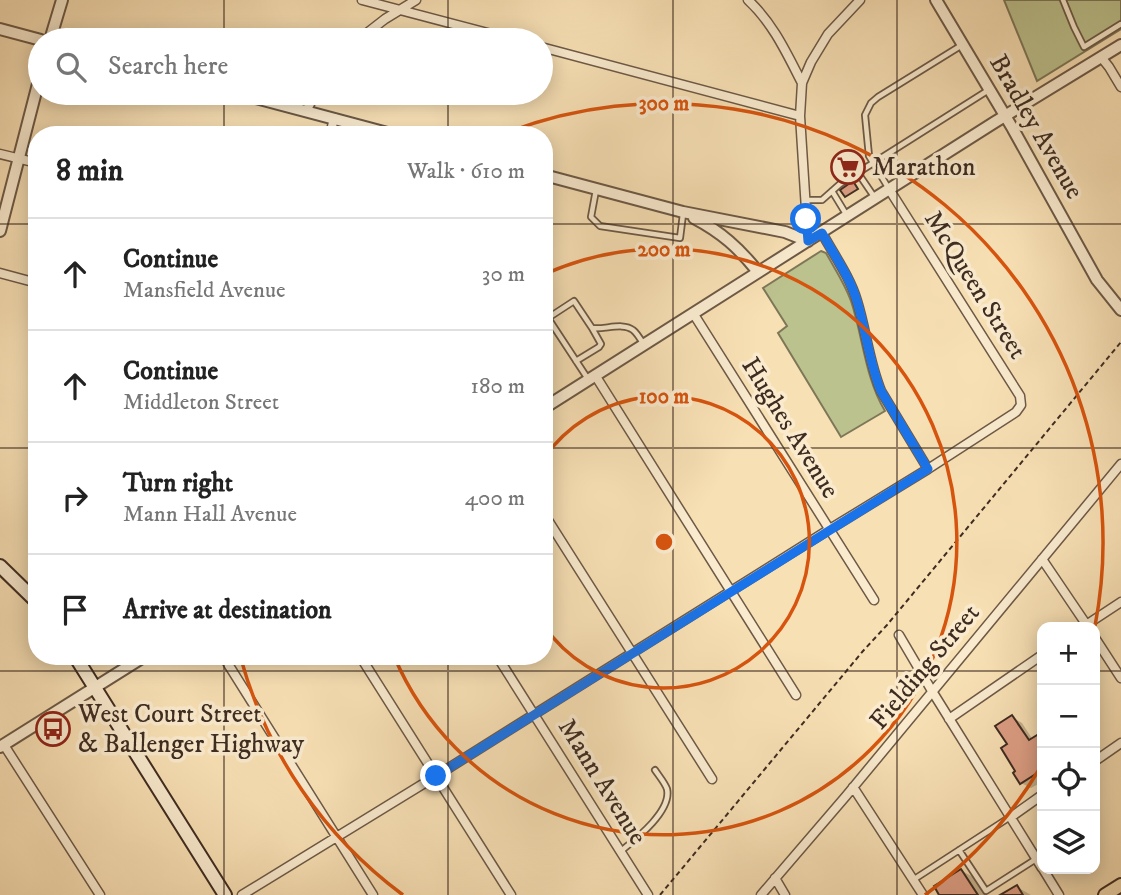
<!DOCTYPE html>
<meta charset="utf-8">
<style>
:root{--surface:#fff;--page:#f6f6f6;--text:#222;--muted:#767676;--line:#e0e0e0}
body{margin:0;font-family:"IM FELL DW Pica",serif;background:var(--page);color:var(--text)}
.controls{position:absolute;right:21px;bottom:21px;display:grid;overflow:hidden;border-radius:14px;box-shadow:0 4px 18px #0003}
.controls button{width:63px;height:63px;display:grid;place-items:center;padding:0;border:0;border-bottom:2px solid var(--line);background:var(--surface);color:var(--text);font:35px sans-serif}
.stop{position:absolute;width:21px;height:21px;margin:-16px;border:5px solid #1a73e8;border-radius:50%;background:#fff}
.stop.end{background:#1a73e8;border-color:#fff;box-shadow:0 2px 7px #0008}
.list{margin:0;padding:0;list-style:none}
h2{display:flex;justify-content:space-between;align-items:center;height:91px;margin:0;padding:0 28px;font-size:30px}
h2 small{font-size:23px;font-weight:400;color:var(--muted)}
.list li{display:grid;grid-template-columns:46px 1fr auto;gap:21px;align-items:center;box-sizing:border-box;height:112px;padding:0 28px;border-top:2px solid var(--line)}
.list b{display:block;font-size:26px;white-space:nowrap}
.list p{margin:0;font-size:23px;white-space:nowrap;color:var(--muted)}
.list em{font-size:23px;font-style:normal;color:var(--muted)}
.icon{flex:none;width:38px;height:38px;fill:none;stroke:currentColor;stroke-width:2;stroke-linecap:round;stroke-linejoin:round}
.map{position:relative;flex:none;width:1121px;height:895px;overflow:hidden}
.search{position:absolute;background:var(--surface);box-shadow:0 4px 18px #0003;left:28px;top:28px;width:525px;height:77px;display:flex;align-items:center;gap:18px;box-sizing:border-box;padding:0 24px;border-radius:38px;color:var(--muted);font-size:26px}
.panel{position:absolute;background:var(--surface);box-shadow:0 4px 18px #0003;left:28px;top:126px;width:525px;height:539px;border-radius:28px}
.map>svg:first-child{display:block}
</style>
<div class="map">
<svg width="1121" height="895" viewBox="0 0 1121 895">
<rect width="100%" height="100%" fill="#f8e0b5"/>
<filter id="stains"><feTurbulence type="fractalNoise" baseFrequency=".00286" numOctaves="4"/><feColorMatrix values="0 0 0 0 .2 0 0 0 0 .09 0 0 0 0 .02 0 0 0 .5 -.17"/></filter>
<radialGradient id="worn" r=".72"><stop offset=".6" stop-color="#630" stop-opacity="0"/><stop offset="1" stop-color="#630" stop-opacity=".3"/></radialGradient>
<path fill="#bcc28e" stroke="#7d7758" stroke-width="2" d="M 1004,0 L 1121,0 L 1121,29 L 1037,81 Z
M 821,251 L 826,253 C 835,269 845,284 851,301 C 863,337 865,378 885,411 L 841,437 L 778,333 L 787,326 L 763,288 Z"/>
<path fill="#0003" d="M 852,155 L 860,160 L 867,170 L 851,180 L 844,175 Z
M 1012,717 L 1022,723 L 1033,740 L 1042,734 L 1042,782 L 1031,788 L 1021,783 L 1009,745 Z
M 962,871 L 977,879 L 987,895 L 941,895 Z
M 1017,887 L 1031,895 L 1004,895 Z"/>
<path fill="#dd9f85" stroke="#3e2c21" stroke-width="2" d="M 846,152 L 853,154 L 860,165 L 843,177 L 833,161 Z
M 853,181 L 858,189 L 845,197 L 840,190 Z
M 1012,715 L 1029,740 L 1042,732 L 1042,770 L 1020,784 L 1013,773 L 1015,771 L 1001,748 L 1007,744 L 995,726 Z
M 961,869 L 978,895 L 939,895 L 934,886 Z
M 1017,885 L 1023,895 L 1000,895 Z"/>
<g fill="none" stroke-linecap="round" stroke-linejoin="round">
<g stroke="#6c5946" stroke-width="8">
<path id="service" d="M 1063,0 L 1074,27 L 1084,47 L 1121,24
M 858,173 L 875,198
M 889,189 L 869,156 L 865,115 L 871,103 L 878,97 L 962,45
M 596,190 L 591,217 L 600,226 L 680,238 L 683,214
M 832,191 L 846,214
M 805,200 L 822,200 L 840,184 L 987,91
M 576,361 L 599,347 L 601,344 L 592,328
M 588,379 L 548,318 L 574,301 L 592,328 C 604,330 623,322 633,330 C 637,333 641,340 644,345
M 959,850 L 986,891 L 1036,859
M 621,851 C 636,839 672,811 667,789 C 665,783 659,776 655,770
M 913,880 L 1010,817"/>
</g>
<g stroke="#6c5946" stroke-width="11">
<path id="minor" d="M 362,0 L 514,40
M 748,0 C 773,23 787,54 802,83
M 358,40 L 385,19 L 416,0
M 541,47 L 800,116
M 1101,57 L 1109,67 L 1121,87
M 306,111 L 316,93
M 330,135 L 334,118
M 0,154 L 37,163
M 822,233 C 834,255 850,277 857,301 C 866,330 869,362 881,391 L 928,469
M 808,241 L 800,116 L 802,83 L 811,62 L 828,34 L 860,0
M 0,273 L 37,283
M 693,313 L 874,600
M 595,375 L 796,695
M 544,514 L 712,779
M 1042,559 L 1088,627
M 1083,627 L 1121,602
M 899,635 L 932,691 L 1042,868
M 1095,638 L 1121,678
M 223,656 L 373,895
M 360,656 L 511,895
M 497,656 L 648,895
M 949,719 L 1042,655
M 4,745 L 100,895
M 1095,761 L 1121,743
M 853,787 L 923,895
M 1011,817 L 1042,795
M 1043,869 L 1059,895
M 775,878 L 785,895
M 242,895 L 436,776 L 830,529 L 928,469 L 1016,412 L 1021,405 L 1020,396 L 889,189
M 761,895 L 846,796 L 1121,464"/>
</g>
<g stroke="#6c5946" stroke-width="14">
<path id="tertiary" d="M 936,0 L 1013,129 L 1097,280 L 1121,310
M 0,29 L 41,40
M 50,40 L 62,0
M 237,93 L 395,135
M 544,175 L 683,212 L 785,232 L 808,241
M 694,218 C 721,232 739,248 758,272
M 0,231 L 40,76
M 544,408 L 995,122 L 1121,45
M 0,747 L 145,656"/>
</g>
<g stroke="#3e2c21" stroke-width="16">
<path id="secondary" d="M 0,566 L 37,602
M 75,656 L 225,895"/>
</g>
<g stroke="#3e2c21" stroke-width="16">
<path id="primary" d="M 1105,895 L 1121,885"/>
</g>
<path stroke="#3e2c21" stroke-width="2" stroke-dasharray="5 3.5" stroke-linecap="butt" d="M 660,895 L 863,651 L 887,625 L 1121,342"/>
<use href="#service" stroke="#faebcf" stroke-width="4.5"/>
<use href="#minor" stroke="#faebcf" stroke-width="8"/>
<use href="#tertiary" stroke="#faebcf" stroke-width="10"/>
<use href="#secondary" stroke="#faebcf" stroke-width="12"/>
<use href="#primary" stroke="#f8e0b5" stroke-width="12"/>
</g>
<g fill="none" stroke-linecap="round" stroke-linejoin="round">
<path stroke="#1a73e8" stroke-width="9" d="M 436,776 L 928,469 L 881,391 C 869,362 866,330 857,301 C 850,277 834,255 822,233 L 808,241 L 806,219"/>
</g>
<path fill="none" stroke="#3e2c21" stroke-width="2" stroke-opacity="0.55" d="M 224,0 L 224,40M 448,0 L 448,40M 673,0 L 673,895M 897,0 L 897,895M 224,93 L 224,135M 448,93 L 448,135M 0,224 L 37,224M 544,224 L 1121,224M 0,448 L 37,448M 544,448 L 1121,448M 224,656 L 224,895M 448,656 L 448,895M 0,671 L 1042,671M 1095,671 L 1121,671"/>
<g fill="none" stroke="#d7540e" stroke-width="3.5">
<path d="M544 458A146 146 0 1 1 544 626"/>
<path d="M545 274A293 293 0 1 1 394 656"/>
<path d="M1040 768A439 439 0 0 1 925 895M403 895A439 439 0 0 1 241 659M503 134A439 439 0 0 1 1095 626"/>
</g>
<defs>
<g id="supermarket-ring" transform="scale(1.75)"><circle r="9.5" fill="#faebcf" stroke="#8f2418" stroke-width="1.5"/><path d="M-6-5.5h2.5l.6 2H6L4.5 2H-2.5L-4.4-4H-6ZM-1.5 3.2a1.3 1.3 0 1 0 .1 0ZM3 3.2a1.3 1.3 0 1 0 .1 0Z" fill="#8f2418"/></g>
<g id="bus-ring" transform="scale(1.75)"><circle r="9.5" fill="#faebcf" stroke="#8f2418" stroke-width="1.5"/><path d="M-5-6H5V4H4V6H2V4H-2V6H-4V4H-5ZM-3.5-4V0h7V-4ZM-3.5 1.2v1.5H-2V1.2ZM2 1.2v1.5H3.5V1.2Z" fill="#8f2418"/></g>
</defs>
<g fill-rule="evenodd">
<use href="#supermarket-ring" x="848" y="167"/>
<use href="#bus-ring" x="53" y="729"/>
</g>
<g text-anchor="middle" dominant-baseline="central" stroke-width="7" stroke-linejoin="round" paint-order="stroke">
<g font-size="26" fill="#3e2c21" stroke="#faebcf">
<text transform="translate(1036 127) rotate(60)">Bradley Avenue</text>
<text transform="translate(975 285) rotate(58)">McQueen Street</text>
<text transform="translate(790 428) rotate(58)">Hughes Avenue</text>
<text transform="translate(925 667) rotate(-50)">Fielding Street</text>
<text transform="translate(602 782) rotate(58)">Mann Avenue</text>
</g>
<g font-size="26" fill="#3e2c21" stroke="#faebcf" text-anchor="start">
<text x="872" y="167">Marathon</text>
<text x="78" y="714">West Court Street<tspan x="78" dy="30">&amp; Ballenger Highway</tspan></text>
</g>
</g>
<circle cx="664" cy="542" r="10" fill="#d7540e" stroke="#faebcf" stroke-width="3.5"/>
<g font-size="21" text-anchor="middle" font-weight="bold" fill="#d7540e" stroke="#faebcf" stroke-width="7" stroke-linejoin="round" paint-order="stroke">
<text x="664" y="110">300 m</text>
<text x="664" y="256">200 m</text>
<text x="664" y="403">100 m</text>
</g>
<rect width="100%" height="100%" filter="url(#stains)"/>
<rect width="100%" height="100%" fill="url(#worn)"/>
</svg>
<div class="controls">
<button>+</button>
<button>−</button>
<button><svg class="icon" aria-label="locate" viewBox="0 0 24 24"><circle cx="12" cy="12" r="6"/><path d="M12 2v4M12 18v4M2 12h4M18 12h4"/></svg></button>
<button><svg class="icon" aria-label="layers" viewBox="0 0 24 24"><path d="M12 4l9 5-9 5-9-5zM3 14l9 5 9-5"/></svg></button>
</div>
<div class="stop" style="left:806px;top:219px"></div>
<div class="stop end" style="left:436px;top:776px"></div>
<div class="search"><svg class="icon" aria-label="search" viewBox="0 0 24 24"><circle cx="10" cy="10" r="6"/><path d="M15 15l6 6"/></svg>Search here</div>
<section class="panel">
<h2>8 min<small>Walk · 610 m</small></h2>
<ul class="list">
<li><svg class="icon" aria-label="ahead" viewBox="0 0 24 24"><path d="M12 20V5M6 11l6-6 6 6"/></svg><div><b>Continue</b><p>Mansfield Avenue</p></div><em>30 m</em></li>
<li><svg class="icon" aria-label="ahead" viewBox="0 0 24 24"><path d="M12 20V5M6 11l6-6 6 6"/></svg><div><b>Continue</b><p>Middleton Street</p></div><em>180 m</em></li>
<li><svg class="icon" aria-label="right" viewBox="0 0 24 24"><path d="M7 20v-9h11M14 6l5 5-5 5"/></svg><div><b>Turn right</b><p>Mann Hall Avenue</p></div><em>400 m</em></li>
<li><svg class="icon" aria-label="arrive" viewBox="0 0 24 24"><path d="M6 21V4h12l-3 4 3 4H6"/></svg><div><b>Arrive at destination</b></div></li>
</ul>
</section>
</div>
